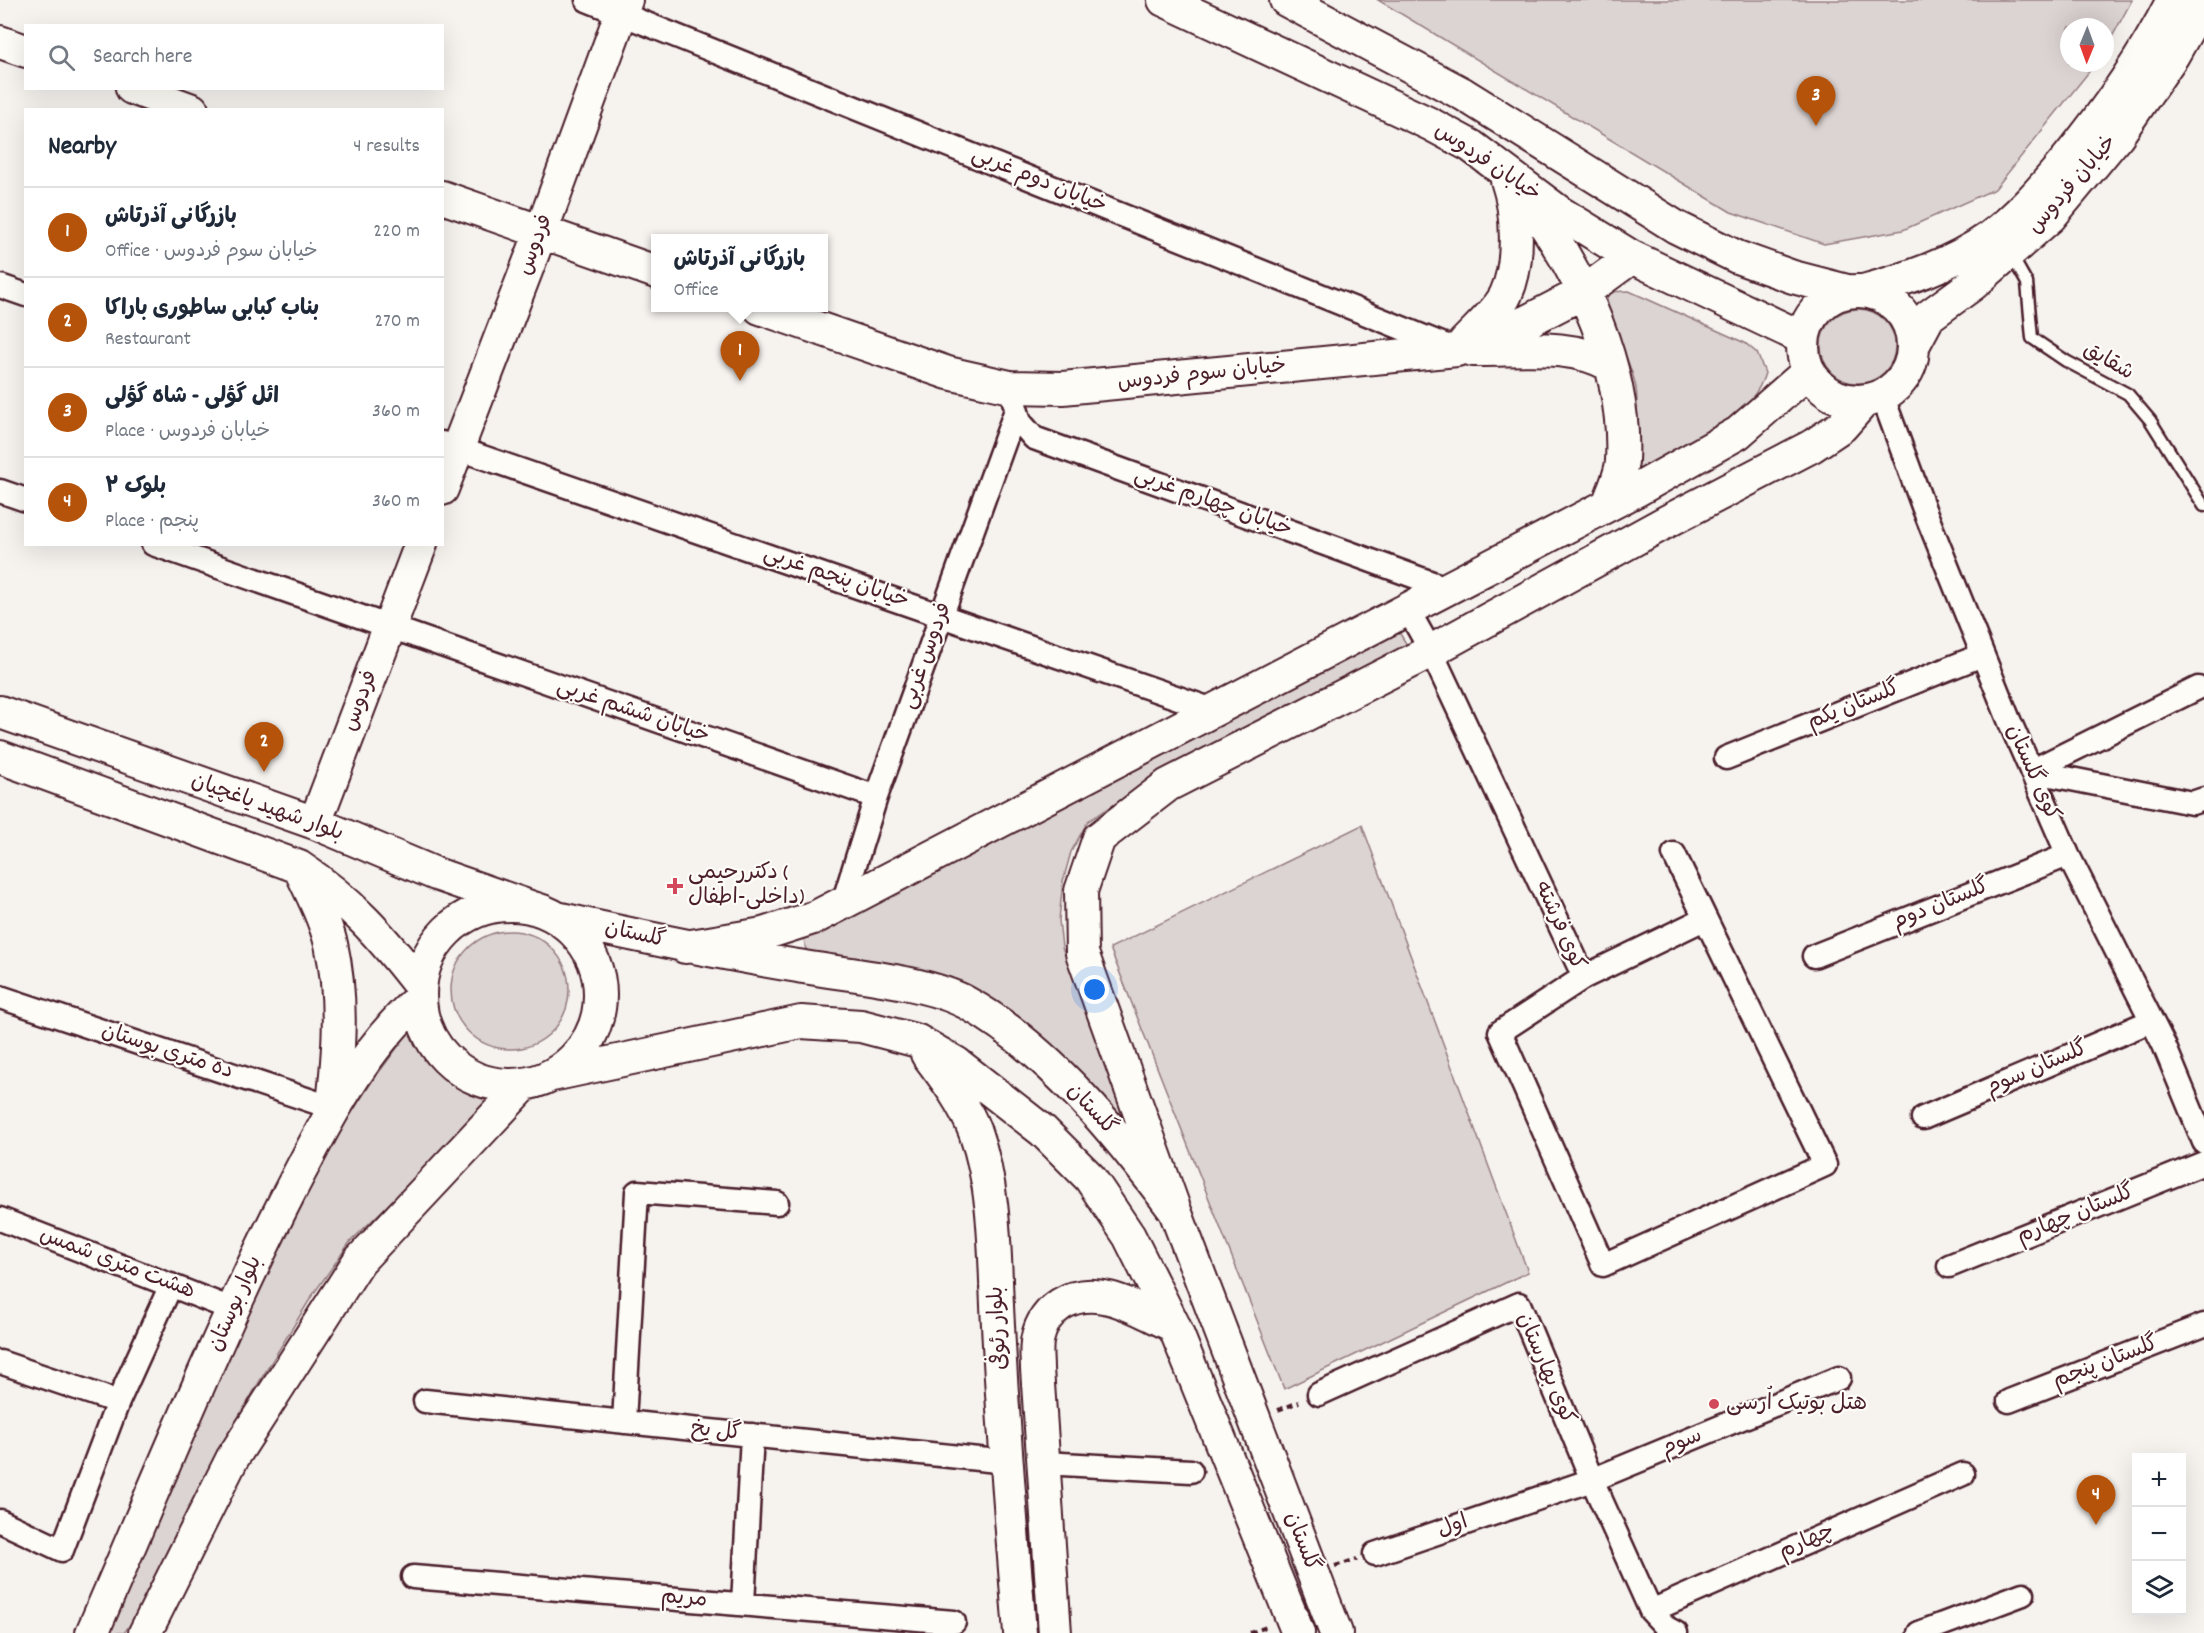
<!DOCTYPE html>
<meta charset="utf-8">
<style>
:root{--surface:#fff;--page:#f2f2f3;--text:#1f2937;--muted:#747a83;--line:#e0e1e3;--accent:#b45309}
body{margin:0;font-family:Dekko,"Playpen Sans Arabic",sans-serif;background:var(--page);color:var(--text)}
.controls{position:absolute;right:18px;bottom:18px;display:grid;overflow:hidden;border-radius:0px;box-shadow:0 6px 24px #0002}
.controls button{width:54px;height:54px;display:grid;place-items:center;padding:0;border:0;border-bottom:2px solid var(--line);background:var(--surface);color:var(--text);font:30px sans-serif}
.compass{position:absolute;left:2060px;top:18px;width:54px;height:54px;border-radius:50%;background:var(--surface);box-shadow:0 6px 24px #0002;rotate:181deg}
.you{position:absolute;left:1095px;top:990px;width:21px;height:21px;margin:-15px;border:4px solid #fff;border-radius:50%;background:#1a73e8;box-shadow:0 0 0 9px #1a73e833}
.badge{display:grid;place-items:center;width:39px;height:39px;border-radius:50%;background:var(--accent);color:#fff;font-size:20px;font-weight:700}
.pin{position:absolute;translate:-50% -50px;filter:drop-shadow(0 2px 3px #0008)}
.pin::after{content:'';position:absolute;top:32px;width:21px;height:18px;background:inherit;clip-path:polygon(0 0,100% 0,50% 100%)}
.popup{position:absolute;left:651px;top:234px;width:177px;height:78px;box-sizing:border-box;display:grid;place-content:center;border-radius:0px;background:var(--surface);filter:drop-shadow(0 2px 4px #0005);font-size:20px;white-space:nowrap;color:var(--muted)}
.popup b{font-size:22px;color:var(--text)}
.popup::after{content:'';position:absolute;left:50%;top:100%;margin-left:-12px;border:12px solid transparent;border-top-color:var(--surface)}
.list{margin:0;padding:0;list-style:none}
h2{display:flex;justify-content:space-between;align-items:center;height:78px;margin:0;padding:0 24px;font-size:26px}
h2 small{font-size:20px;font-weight:400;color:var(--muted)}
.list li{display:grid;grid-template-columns:39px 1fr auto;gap:18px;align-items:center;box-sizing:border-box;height:90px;padding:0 24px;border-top:2px solid var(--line)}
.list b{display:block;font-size:22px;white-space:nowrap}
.list p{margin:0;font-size:20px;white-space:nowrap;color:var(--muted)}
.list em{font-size:20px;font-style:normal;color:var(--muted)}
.icon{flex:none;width:33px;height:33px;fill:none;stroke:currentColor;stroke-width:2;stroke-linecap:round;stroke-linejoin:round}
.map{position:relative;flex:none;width:2204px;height:1633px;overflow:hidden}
.search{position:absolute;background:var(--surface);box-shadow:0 6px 24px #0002;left:24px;top:24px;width:420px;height:66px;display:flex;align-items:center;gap:15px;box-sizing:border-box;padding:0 21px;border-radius:0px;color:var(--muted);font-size:22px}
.panel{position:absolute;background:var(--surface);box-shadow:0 6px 24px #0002;left:24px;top:108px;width:420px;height:438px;border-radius:0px}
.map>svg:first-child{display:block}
</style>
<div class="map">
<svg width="2204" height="1633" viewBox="0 0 2204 1633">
<rect width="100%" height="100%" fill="#f6f3ef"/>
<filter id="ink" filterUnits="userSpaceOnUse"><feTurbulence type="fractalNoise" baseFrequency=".0167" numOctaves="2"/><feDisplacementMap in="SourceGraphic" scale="12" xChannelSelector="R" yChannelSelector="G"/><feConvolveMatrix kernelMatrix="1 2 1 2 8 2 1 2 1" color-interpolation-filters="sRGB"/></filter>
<g filter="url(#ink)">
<path fill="#dcd4d2" stroke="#937a7e" stroke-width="1.5" d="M 1378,0 L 2132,0 L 2105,50 L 2105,27 L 2069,27 L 2069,63 L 2096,63 L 1995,189 L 1903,230 L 1824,244 L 1731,212 Z
M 1629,291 L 1745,343 L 1757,353 L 1765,373 C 1752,422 1669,457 1627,479 C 1631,454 1641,408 1635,383 C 1629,358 1605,314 1607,292 Z
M1821 346a37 37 0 1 1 74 0a37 37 0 1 1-74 0Z
M 1399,632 L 1407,645 L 1405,649 L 1232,734 L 1106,810 L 1088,821 L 1071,852 L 1063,881 L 1059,920 L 1062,947 L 1139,1150 L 1040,1043 L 813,958 L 806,950 L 804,939 L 812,931 Z
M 1362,825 L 1528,1272 L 1284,1389 L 1110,948 Z
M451 990a59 59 0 1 1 118 0a59 59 0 1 1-118 0Z
M 414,1025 L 429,1056 L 458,1083 L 491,1104 L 350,1242 L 312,1296 L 255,1389 L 185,1516 L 132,1622 L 124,1633 L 108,1633 L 297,1197 L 371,1083 Z"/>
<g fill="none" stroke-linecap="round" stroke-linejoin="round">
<g stroke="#4a1f2b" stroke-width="15">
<path id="lane" d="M 2010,253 L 2027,283 L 2032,338 L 2066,361 L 2128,394 L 2150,420 L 2204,506"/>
</g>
<g stroke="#4a1f2b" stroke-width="27">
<path id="street" d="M 587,0 L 1454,349
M 0,286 L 26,295
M 1882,395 L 1924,509 L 2009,720 L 2068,855 L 2164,1045 L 2204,1142
M 1014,401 L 1020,422 L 1034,438 L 1446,588
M 442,443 L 1213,710
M 0,491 L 26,500
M 153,544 L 876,797
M 1407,608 L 1431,651 L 1584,977 L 1500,1032 L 1603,1265 L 1825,1165 L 1674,854
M 2198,688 L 2031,771 L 2192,803 L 2204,799
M 1726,758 L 1982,655
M 843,903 L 876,797 L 1016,410
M 1814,956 L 2068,855
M 1584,977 L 1704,919
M 0,997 L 333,1108
M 1923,1118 L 2151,1021
M 0,1219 L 234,1310
M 1949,1266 L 2204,1163
M 0,1362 L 118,1402
M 1319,1394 L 1519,1304 L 1592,1480 L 1651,1611 L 1667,1628 L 1676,1633
M 425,1401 L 1007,1462
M 2009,1401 L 2204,1325
M 624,1422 L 637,1192 L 777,1203
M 1043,1463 L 1191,1471
M 0,1521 L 62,1550 L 118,1402 L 171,1285
M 1375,1554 L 1592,1480 L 1839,1378
M 413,1577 L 954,1622
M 743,1604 L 752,1435
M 1651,1611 L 1963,1474
M 1919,1633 L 2023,1594"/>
</g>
<g stroke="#4a1f2b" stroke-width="36">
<path id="secondary" d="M 1164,0 L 1430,124 L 1471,146 L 1559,212 L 1632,257 L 1803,338
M 1286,0 L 1463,94 L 1676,227 L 1737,257 L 1793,277 L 1847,291
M 0,42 L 26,51
M 132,88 L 192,110
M 442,197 L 656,272
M 1527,200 C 1581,271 1627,369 1622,461 C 1621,475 1613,491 1608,505
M1803 346a55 55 0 1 1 110 0a55 55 0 1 1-110 0Z
M 1863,291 C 1907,279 1952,264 1989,238 C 2018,217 2041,190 2064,163 C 2106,112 2143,59 2173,0
M 760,308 L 948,373 L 1010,387 L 1063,388 L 1457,350 L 1528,321 L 1584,292 L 1632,257
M 1464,343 C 1475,331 1500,309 1506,294 C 1520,264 1518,212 1507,180
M 1914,344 L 1929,316 L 1973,284 L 2050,217 L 2118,135 L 2173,55 L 2204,0
M 1473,350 C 1518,351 1570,342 1610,365
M 442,489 L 541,232 L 626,0
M 0,712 L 315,823 L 436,874 L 533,908
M 0,757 L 299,867 C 351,901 382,937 420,986
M 315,823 L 421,544
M 299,867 C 311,892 324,917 331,944 C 343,997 339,1051 333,1104
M420 995a90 90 0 1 1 180 0a90 90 0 1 1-180 0Z
M 557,918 C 637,936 717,953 798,966 C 847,975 924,980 967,1003 C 1047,1047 1121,1138 1175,1211 L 1336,1633
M 685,947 L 763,934 L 816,917 L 1637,490 L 1738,433 L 1809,371
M 927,1054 C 946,1079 964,1103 975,1132 C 997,1194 994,1259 998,1325 C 1003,1427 1012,1530 1020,1633
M 552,1075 L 801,1022 L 861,1026 L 918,1041 L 956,1063 L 1043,1131 L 1090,1178 L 1129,1236 L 1174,1326 L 1298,1633
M 1175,1211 L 1082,953 L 1081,891 L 1099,838 L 1168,785 L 1431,651 L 1666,522 L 1812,446 L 1842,426 L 1864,401
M 92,1633 C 156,1486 216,1336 289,1193 C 325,1123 361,1051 420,998
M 145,1633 L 232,1459 L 359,1261 L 525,1084
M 1055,1633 L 1037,1369 C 1037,1359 1035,1347 1038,1337 C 1041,1322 1049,1312 1061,1304 C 1097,1281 1141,1311 1174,1326"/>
</g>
<path stroke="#4a1f2b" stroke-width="4" stroke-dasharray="6 4.5" stroke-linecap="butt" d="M 1278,1410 L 1299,1402
M 1335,1566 L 1357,1559
M 1250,1633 L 1269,1626"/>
<use href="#lane" stroke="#fdfcf7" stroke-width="10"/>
<use href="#street" stroke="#fdfcf7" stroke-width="22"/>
<use href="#secondary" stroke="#fdfcf7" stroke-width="32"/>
</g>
</g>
<g fill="#d1495b" stroke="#fdfcf7" stroke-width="2">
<path d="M672 877h6v6h6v6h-6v6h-6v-6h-6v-6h6z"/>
<circle cx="1714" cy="1404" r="6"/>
</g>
<g text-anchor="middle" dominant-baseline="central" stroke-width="4.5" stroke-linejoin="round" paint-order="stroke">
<g font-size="22" fill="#4a1f2b" stroke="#fdfcf7">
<text transform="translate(1487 163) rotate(34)">خیابان فردوس</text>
<text transform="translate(1039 181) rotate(22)">خیابان دوم غربی</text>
<text transform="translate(2073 185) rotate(-49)">خیابان فردوس</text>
<text transform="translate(536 245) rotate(-69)">فردوس</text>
<text transform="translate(2108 362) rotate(30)">شقایق</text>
<text transform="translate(1202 375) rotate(-6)">خیابان سوم فردوس</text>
<text transform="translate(1213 503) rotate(20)">خیابان چهارم غربی</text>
<text transform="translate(836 578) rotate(19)">خیابان پنجم غربی</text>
<text transform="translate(927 656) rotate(-70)">فردوس غربی</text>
<text transform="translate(361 701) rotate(-69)">فردوس</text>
<text transform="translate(1854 706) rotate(-22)">گلستان یکم</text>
<text transform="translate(633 712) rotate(19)">خیابان ششم غربی</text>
<text transform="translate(2032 773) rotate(66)">کوی گلستان</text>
<text transform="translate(267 808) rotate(20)">بلوار شهید یاغچیان</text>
<text transform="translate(1941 905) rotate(-22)">گلستان دوم</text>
<text transform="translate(1559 926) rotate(66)">کوی فرشته</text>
<text transform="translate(635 935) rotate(13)">گلستان</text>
<text transform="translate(167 1052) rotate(18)">ده متری بوستان</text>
<text transform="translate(2037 1069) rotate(-23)">گلستان سوم</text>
<text transform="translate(1091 1110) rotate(47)">گلستان</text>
<text transform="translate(2076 1215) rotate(-22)">گلستان چهارم</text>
<text transform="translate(117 1264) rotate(21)">هشت متری شمس</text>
<text transform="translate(236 1304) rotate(-66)">بلوار بوستان</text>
<text transform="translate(999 1328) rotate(-93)">بلوار رئوفی</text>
<text transform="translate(2106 1363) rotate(-21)">گلستان پنجم</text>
<text transform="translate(1545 1369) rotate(67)">کوی بهارستان</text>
<text transform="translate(716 1432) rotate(6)">گل یخ</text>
<text transform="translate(1682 1443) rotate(-22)">سوم</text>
<text transform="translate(1453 1527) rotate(-19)">اول</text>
<text transform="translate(1301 1542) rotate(69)">گلستان</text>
<text transform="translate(1807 1542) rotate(-24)">چهارم</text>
<text transform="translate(684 1599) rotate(5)">مریم</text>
</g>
<g font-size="22" fill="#4a1f2b" stroke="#fdfcf7" text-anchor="start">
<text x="688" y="873">دکتررحیمی (<tspan x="688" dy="25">داخلی-اطفال)</tspan></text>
<text x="1726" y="1404">هتل بوتیک اُرسی</text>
</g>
</g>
</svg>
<div class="controls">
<button>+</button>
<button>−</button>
<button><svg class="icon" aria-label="layers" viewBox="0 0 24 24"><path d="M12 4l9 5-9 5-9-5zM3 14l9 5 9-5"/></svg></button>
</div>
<svg class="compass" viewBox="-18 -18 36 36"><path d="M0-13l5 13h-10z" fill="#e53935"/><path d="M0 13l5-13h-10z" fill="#747a83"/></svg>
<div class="you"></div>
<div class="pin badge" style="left:740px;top:381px">1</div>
<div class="popup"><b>بازرگانی آذرتاش</b>Office</div>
<div class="pin badge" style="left:264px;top:772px">2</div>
<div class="pin badge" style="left:1816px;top:126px">3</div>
<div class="pin badge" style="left:2096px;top:1525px">4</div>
<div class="search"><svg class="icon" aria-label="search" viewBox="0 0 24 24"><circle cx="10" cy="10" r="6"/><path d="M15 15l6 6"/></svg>Search here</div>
<section class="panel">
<h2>Nearby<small>4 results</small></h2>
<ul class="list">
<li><span class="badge">1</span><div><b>بازرگانی آذرتاش</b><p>Office · خیابان سوم فردوس</p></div><em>220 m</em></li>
<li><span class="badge">2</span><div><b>بناب کبابی ساطوری باراکا</b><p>Restaurant</p></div><em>270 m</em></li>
<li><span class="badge">3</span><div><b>ائل گؤلی - شاه گؤلی</b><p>Place · خیابان فردوس</p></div><em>360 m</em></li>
<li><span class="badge">4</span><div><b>بلوک ۲</b><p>Place · پنجم</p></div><em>360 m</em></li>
</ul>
</section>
</div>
